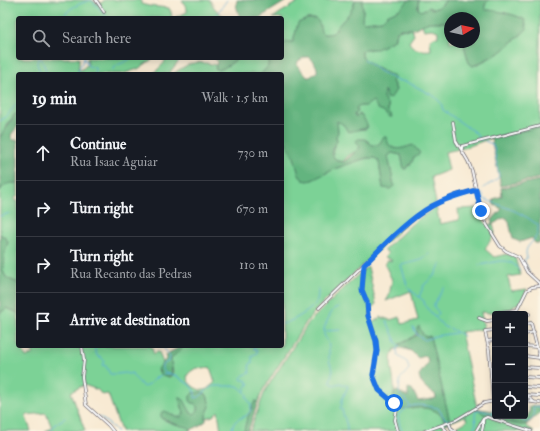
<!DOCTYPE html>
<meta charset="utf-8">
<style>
:root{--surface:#171b24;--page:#20242c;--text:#f1f3f6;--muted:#9ea1a6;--line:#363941}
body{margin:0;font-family:"IM FELL Double Pica",serif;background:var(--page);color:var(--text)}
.controls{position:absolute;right:12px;bottom:12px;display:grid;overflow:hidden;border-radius:4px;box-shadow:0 2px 10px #0003}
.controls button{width:36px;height:36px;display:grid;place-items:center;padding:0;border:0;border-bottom:1px solid var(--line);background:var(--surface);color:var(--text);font:20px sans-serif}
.compass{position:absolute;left:444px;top:12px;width:36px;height:36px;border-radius:50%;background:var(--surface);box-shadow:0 2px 10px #0003;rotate:81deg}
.stop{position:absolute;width:12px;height:12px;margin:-9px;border:3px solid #1a73e8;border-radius:50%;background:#fff}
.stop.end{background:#1a73e8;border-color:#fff;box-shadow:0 1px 4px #0008}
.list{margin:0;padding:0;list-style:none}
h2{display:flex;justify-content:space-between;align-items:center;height:52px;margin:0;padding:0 16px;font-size:17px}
h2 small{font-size:13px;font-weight:400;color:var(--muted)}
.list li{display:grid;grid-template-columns:26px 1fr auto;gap:12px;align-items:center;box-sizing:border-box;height:56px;padding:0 16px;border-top:1px solid var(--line)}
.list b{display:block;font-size:15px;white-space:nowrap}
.list p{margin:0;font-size:13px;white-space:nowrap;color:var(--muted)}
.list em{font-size:13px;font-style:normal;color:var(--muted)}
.icon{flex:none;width:22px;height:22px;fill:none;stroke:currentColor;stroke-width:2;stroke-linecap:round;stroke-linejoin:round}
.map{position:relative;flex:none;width:540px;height:431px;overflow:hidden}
.search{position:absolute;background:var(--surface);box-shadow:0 2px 10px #0003;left:16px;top:16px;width:268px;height:44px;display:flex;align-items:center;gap:10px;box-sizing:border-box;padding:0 14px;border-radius:4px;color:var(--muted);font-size:15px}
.panel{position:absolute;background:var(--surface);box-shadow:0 2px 10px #0003;left:16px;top:72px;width:268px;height:276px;border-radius:4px}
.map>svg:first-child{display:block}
</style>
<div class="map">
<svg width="540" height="431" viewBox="0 0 540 431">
<rect width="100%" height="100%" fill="#fcf5e5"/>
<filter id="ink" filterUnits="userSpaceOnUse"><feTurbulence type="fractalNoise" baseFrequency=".025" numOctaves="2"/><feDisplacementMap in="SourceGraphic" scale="8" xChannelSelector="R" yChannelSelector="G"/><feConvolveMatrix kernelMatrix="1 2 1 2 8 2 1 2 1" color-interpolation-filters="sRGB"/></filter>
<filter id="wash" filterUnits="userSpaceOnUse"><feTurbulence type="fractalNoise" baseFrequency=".012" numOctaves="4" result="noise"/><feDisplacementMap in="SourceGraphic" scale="16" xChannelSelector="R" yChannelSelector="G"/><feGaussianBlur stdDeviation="0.9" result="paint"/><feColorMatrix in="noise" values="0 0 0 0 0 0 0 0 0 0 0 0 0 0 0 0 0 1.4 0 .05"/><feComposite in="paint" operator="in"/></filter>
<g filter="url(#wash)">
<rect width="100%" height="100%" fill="#f8ead3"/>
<path fill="#7bd296" stroke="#4e7a68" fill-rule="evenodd" d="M 0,0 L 92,0 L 98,4 L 103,2 L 104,0 L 141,0 L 141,4 L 149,6 L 169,8 L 171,12 L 172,18 L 18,18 L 18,58 L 79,58 L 79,64 L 78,70 L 81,70 L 88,64 L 87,58 L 154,58 L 138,69 L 122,74 L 18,74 L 18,113 C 10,117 6,129 0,137 Z
M 182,0 L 210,0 C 214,9 219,14 228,18 L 174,18 L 179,16 L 187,12 L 187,9 Z
M 302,0 L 355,0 C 353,11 346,17 339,25 C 336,27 336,31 333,33 C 315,38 324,27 316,19 L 307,19 L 298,23 L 293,42 L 287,42 L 282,45 L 282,18 L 273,18 L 280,13 Z
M 362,0 L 409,0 L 400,9 L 387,15 L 382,20 L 364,22 L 362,20 L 363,11 Z
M 418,0 L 446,0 L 439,7 L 433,9 C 425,8 429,7 421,11 L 419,11 Z
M 489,0 L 540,0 L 540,127 L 491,138 L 464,148 L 445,152 L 449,170 L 431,177 L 436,203 L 428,207 L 406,224 L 319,307 L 307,321 L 263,390 L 258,402 L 255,401 L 246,422 L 244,431 L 221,431 L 218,411 L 213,416 L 206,418 L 206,416 L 210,406 L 207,395 C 203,391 195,392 190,396 L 192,403 L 197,404 C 199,409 198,411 194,414 L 191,413 L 187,406 L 179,399 L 184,413 L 182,417 L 162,419 L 171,423 L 188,427 L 190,431 L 121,431 L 108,394 L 102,395 L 98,390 L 84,385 L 71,392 L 85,431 L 45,431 L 52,428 L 46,413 L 26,415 L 26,417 L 31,431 L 0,431 L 0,313 L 7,308 L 18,313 L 18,346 L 21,346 L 26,357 L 33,354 L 32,346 L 151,346 L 154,354 L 156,352 L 159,352 L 163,363 L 158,371 L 165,377 L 170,377 L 173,372 L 171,359 L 184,346 L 282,346 L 282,136 L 294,157 L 299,175 L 312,180 C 321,174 362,157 372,158 C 375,158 375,158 378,160 L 379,162 L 383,188 L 394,185 L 388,156 L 392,153 L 401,155 L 404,169 L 411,164 L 414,157 L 420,153 L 408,148 L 397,149 L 392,148 L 387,143 L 382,140 C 380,145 377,146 372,145 L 368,141 L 357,143 L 360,146 C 357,153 352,152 347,157 C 345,159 344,161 342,162 C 328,159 333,148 337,139 L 336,136 L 338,131 L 337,120 L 344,125 L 348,132 L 355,130 L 366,129 L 368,127 L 361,115 L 358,114 L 356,118 L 354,115 L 357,111 L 356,109 L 360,106 L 364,106 L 372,100 L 386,114 L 389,116 L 390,113 L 388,112 L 388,105 L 383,97 L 384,91 L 385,91 L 386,96 L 390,99 L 396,89 L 392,81 L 394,76 C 385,72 359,63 362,51 L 381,47 L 394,40 C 401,23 396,32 412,29 L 414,35 L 409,42 C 413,50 422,51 431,50 L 430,40 L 434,37 L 438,37 L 438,31 L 432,29 L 424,30 L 422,25 L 429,22 L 450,22 L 450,42 L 463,42 L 469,63 L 473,66 L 476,65 L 501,52 L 522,34 L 525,20 C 518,15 495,10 486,10 C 483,7 486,2 489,0 ZM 210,367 L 215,382 C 212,385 208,389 205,390 C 197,392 182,380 189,373 C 191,371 194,369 197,368 L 204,369 Z
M 166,58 L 181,58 L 170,72 L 171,74 L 153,74 L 164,63 Z
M 236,58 L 269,58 C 270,65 266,70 261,74 L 173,74 C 190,62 195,60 216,65 L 215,68 L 222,69 L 236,60 Z
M 7,183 L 18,183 L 18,195 L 15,198 L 15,201 L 18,201 L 18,283 C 14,281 9,279 6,277 C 0,270 5,250 8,242 L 5,237 L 0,234 L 0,191 L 4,186 Z
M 436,207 L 440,224 L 459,220 L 458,209 L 477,208 L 484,221 L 488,225 L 493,224 L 495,233 L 485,249 L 494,257 L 507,254 L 515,257 L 520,275 L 508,277 L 511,291 L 527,289 L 521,303 L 514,305 L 512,309 L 490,313 L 481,312 L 484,329 L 461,332 L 477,408 L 486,415 L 490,414 L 523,425 L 527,424 L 526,426 L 534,431 L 455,431 L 455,428 L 467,421 L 465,416 L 450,422 L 430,337 L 426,337 L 423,335 L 420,329 C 416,335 412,337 406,342 L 411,351 L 401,348 L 395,349 C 385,362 398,381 393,397 L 400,409 C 418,408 438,403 446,424 L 443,425 L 444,431 L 250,431 L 265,391 L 309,322 L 363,270 L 368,267 L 376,304 C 369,310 369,315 372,323 L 381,317 L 390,320 L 400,317 L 402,324 L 418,320 L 411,291 L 386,301 L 389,296 L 392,280 L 385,265 L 387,260 L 391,261 L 392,260 L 385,257 L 388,253 L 384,250 L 414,222 Z"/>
<path fill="#64b47f" stroke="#436b5d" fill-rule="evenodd" d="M 237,0 L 288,0 L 259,18 L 240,18 L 236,5 Z
M 355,0 L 362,0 L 363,11 L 362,20 L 364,22 L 382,20 L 387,15 L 400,9 L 409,0 L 418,0 L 418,9 L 421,11 L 429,7 L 432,9 C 438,9 443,5 446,0 L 489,0 C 486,2 483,6 486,10 C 495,10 518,15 525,20 L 527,29 L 526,30 L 501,52 L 473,66 L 469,63 L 463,42 L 474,42 L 474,18 L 450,18 L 450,22 L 429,22 L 413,29 L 400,29 L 396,32 L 394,40 L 377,49 L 364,49 L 362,51 L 362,57 L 376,68 L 396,77 L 392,81 L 396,90 L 390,99 L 386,98 L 385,91 L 384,91 L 383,98 L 388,105 L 388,111 L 391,114 L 392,117 L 390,117 L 383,111 L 378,109 L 373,101 L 366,106 L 360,106 L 356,109 L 357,111 L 354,115 L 356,118 L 358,115 L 361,115 L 367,124 L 367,128 L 348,132 L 344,125 L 337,121 L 338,133 L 336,136 L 337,141 C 332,150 329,153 337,161 L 344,162 C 349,156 357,153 360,146 L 356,141 L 358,139 L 365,139 C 371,144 373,148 380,143 L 383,137 L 386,137 L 389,145 C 397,152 405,147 413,145 L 420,153 L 414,157 L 411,164 L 408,165 L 406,169 L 404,169 L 401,155 L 392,153 L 388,156 L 394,185 L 394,186 L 390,189 L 383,188 L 379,162 L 378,160 L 374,158 L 366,158 L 337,168 L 312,180 L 308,181 L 303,180 L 299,175 L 294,157 L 282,136 L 282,74 L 261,74 L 268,66 L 269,58 L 282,58 L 282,45 L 287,42 L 293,42 L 298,23 L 307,19 L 316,19 C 325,26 314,38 333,33 C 336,31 336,27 339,25 C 346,17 353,11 355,0 ZM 305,57 L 310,57 C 313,61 318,66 317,72 L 310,77 L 307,77 L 297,65 L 298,61 Z
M 215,58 L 236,58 C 235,62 223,69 218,70 L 215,68 L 217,62 Z
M 18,113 L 18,126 L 11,135 L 13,140 L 18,140 L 18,183 C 10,183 4,183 0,191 L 0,137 L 8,126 L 14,115 Z
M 540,127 L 540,178 L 501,186 L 491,138 Z
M 540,180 L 540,243 L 535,243 L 532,238 L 520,242 L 513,239 L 509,222 L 507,218 C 500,217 497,224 491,224 L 492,220 L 502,209 L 494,205 L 493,202 L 494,199 L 502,196 L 501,188 Z
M 0,234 L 5,237 L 8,242 C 5,250 0,270 6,277 C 9,280 14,281 18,283 L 18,313 L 7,308 L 0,313 Z
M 419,326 L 423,335 L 426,337 L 430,336 L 450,422 L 446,424 C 438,403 418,408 400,409 C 394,404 392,400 395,392 L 397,391 L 408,397 L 408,388 L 412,389 L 418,401 L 432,399 L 436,398 L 435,394 C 427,390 420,384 419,375 L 428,363 L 427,357 L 425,356 L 418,358 L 411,351 L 399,344 C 406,342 411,338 417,335 L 417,328 Z
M 179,346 L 184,346 L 171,359 L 172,375 L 166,377 L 162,376 L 158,369 L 166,359 L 165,355 L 178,348 Z
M 202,392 L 207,395 L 210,406 L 206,416 L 206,421 L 197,427 L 190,430 L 188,427 C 182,427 165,421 161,417 L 161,413 L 165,411 L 177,417 L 182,417 L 184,413 L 179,397 L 184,400 L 191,413 L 194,414 C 204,406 195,405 190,401 L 190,396 L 193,393 Z
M 255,401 L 258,402 L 248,431 L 244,431 L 247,419 Z
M 532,405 L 540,406 L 540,413 L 527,424 L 520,425 L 501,421 L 490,414 L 484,415 L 477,408 L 480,409 L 495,411 L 495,416 C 502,416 521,420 527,416 C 530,413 529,410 530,407 Z"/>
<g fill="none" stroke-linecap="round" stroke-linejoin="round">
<path stroke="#5eadd8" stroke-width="1" d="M 91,0 L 108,18
M 63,18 C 68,7 80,4 90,0
M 214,18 L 227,0
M 39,58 C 34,64 40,68 41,74
M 41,58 L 46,70 L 45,74
M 84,58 L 88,66 L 95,68 L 95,74
M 364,59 L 379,71 L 396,80 L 407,82 L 434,96 L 441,103 L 443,110 L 477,134 L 478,138 L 482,140
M 178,62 L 180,58
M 112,70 C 120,61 125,64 131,58
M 77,74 L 84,58
M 0,121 L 6,117 L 18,102
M 483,188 L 493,182 L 499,177 L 494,148 L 492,144 L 485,141
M 482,193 L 484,199 L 515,211 L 528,218 L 538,225 C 540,243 522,243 527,257 L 524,261 L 529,271
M 0,216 L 10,213
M 429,254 L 418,261 L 401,265 L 408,288 L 424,301 L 425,306 L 444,327 L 451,329 L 464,336
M 479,265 C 497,263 508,254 520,271
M 419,297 L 424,285 L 435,275 L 441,264
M 339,307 L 335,308 C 332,310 324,326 324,330 C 323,335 326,338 328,342 C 331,353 326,358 333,370 L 330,382 L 334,385 L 340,383 L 348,386 L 342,400 L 342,405 L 340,408 L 342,409 C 343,417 348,423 347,431
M 436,317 L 439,313 L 434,307 L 434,304 L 444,287
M 387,321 L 397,344 L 400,346 L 397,349 L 398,356 L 407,362 L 409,369 L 400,379 L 399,392 L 401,397 L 407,401 L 410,406
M 282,324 C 291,322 313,310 317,301 C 318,298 318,292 318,288
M 413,327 L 417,335 L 425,340 L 435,336 L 456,333
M 324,331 L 341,330
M 94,346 L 97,356 L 101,357 L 105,362 L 102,365 L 106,366 L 110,374 L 117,374 L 125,373 L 128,374 L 132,373 C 133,378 140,382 143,387 L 147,386 L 157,377 L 169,373
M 158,346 L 164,348 L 170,357 L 169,361 L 162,365 L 162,370 L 165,372 L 176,376 L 190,385 L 195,392 L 195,398 L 199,397 L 211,387 L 215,386 L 238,386 L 246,393
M 245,391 L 245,387 L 249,385 L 249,383 L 247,383 L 246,380 L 242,380 L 241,378 L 244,375 L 250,373 L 249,371 L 250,369 L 249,368 L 250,364 L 252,363 L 252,356 L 257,353 L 257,350 L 254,349 L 255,346
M 493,413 L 494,404
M 506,416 C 509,417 513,417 516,418 C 525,421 526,426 534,417 L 533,407 L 536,406 L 540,407
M 100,417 L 117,431
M 451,424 L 454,428 L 463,431
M 51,431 L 55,424 L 65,418
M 232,431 C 232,413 252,422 251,405 C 250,401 245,399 247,394
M 403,431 L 400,427 L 398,416 C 409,401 423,405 438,408 L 445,419 L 449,420
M 470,431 L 476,425 L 475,416 L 476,410 L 480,410 L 495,414"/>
</g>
</g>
<g filter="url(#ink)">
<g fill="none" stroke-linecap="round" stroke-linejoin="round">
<g stroke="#6d6870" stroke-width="3.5">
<path id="minor" d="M 96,0 L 104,12
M 453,122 L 456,141 L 468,161 L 472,171 L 481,211 L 487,225 L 500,246 L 506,251 L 519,257 L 527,272 L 540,284
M 462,149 L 462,146 L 540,126
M 364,265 L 362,290 L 367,302 L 368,315 L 376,341 L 377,351 L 373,375 L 379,390 L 392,401 L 397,409 L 395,420 L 398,431
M 319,308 L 380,249 L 417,216 L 432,206 L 456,195 L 476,190
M 499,312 L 517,310
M 515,314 L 527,290 L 532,287 L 540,286
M 525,314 L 529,314
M 479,318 L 487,321 L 495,320
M 525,324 L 531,323 L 540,359
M 525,334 L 534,332
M 487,341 L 495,340
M 82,346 L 84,360 L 82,377 L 86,405 L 108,425 L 113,431
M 525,346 L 537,347
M 525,356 L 540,358
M 525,367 L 540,368
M 525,377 L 540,378
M 525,387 L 540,388
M 526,395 L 540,396
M 526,395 L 534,402
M 493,401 L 489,350 L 485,331 L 495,330
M 525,401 L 540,403
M 515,417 L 515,416
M 449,423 L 451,428 L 455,431
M 442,426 L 447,431
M 425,431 L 456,420 L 484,403 L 495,401
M 476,431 L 483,419 L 487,417 L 531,431
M 482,431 L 483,426 L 483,419"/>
</g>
<use href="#minor" stroke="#fff" stroke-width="2"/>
</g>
</g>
<g fill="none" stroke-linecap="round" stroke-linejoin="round" filter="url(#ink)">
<path stroke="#1a73e8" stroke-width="5" d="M 394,403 L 379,390 L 373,375 L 377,351 L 376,341 L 368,316 L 367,302 L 362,290 L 364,265 C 384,245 407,220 432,206 C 446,198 461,194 476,190 L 481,211"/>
</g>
</svg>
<div class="controls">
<button>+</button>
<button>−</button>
<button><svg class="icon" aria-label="locate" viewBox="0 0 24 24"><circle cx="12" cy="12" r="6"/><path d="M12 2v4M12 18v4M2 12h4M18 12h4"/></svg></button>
</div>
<svg class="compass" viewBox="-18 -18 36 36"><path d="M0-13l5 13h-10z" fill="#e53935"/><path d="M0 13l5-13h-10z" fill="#9ea1a6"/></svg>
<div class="stop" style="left:394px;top:403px"></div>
<div class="stop end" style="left:481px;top:211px"></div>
<div class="search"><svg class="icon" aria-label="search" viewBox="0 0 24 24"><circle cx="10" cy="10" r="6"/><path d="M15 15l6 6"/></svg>Search here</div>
<section class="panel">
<h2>19 min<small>Walk · 1.5 km</small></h2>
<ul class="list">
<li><svg class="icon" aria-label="ahead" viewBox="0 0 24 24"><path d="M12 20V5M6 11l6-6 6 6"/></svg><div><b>Continue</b><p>Rua Isaac Aguiar</p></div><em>730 m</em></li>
<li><svg class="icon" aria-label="right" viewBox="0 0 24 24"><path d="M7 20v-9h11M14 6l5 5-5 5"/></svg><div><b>Turn right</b></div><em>670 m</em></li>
<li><svg class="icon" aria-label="right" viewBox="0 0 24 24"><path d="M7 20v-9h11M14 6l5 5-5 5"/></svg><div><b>Turn right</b><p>Rua Recanto das Pedras</p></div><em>110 m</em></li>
<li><svg class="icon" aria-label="arrive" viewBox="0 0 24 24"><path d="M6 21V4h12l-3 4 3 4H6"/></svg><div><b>Arrive at destination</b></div></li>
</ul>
</section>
</div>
